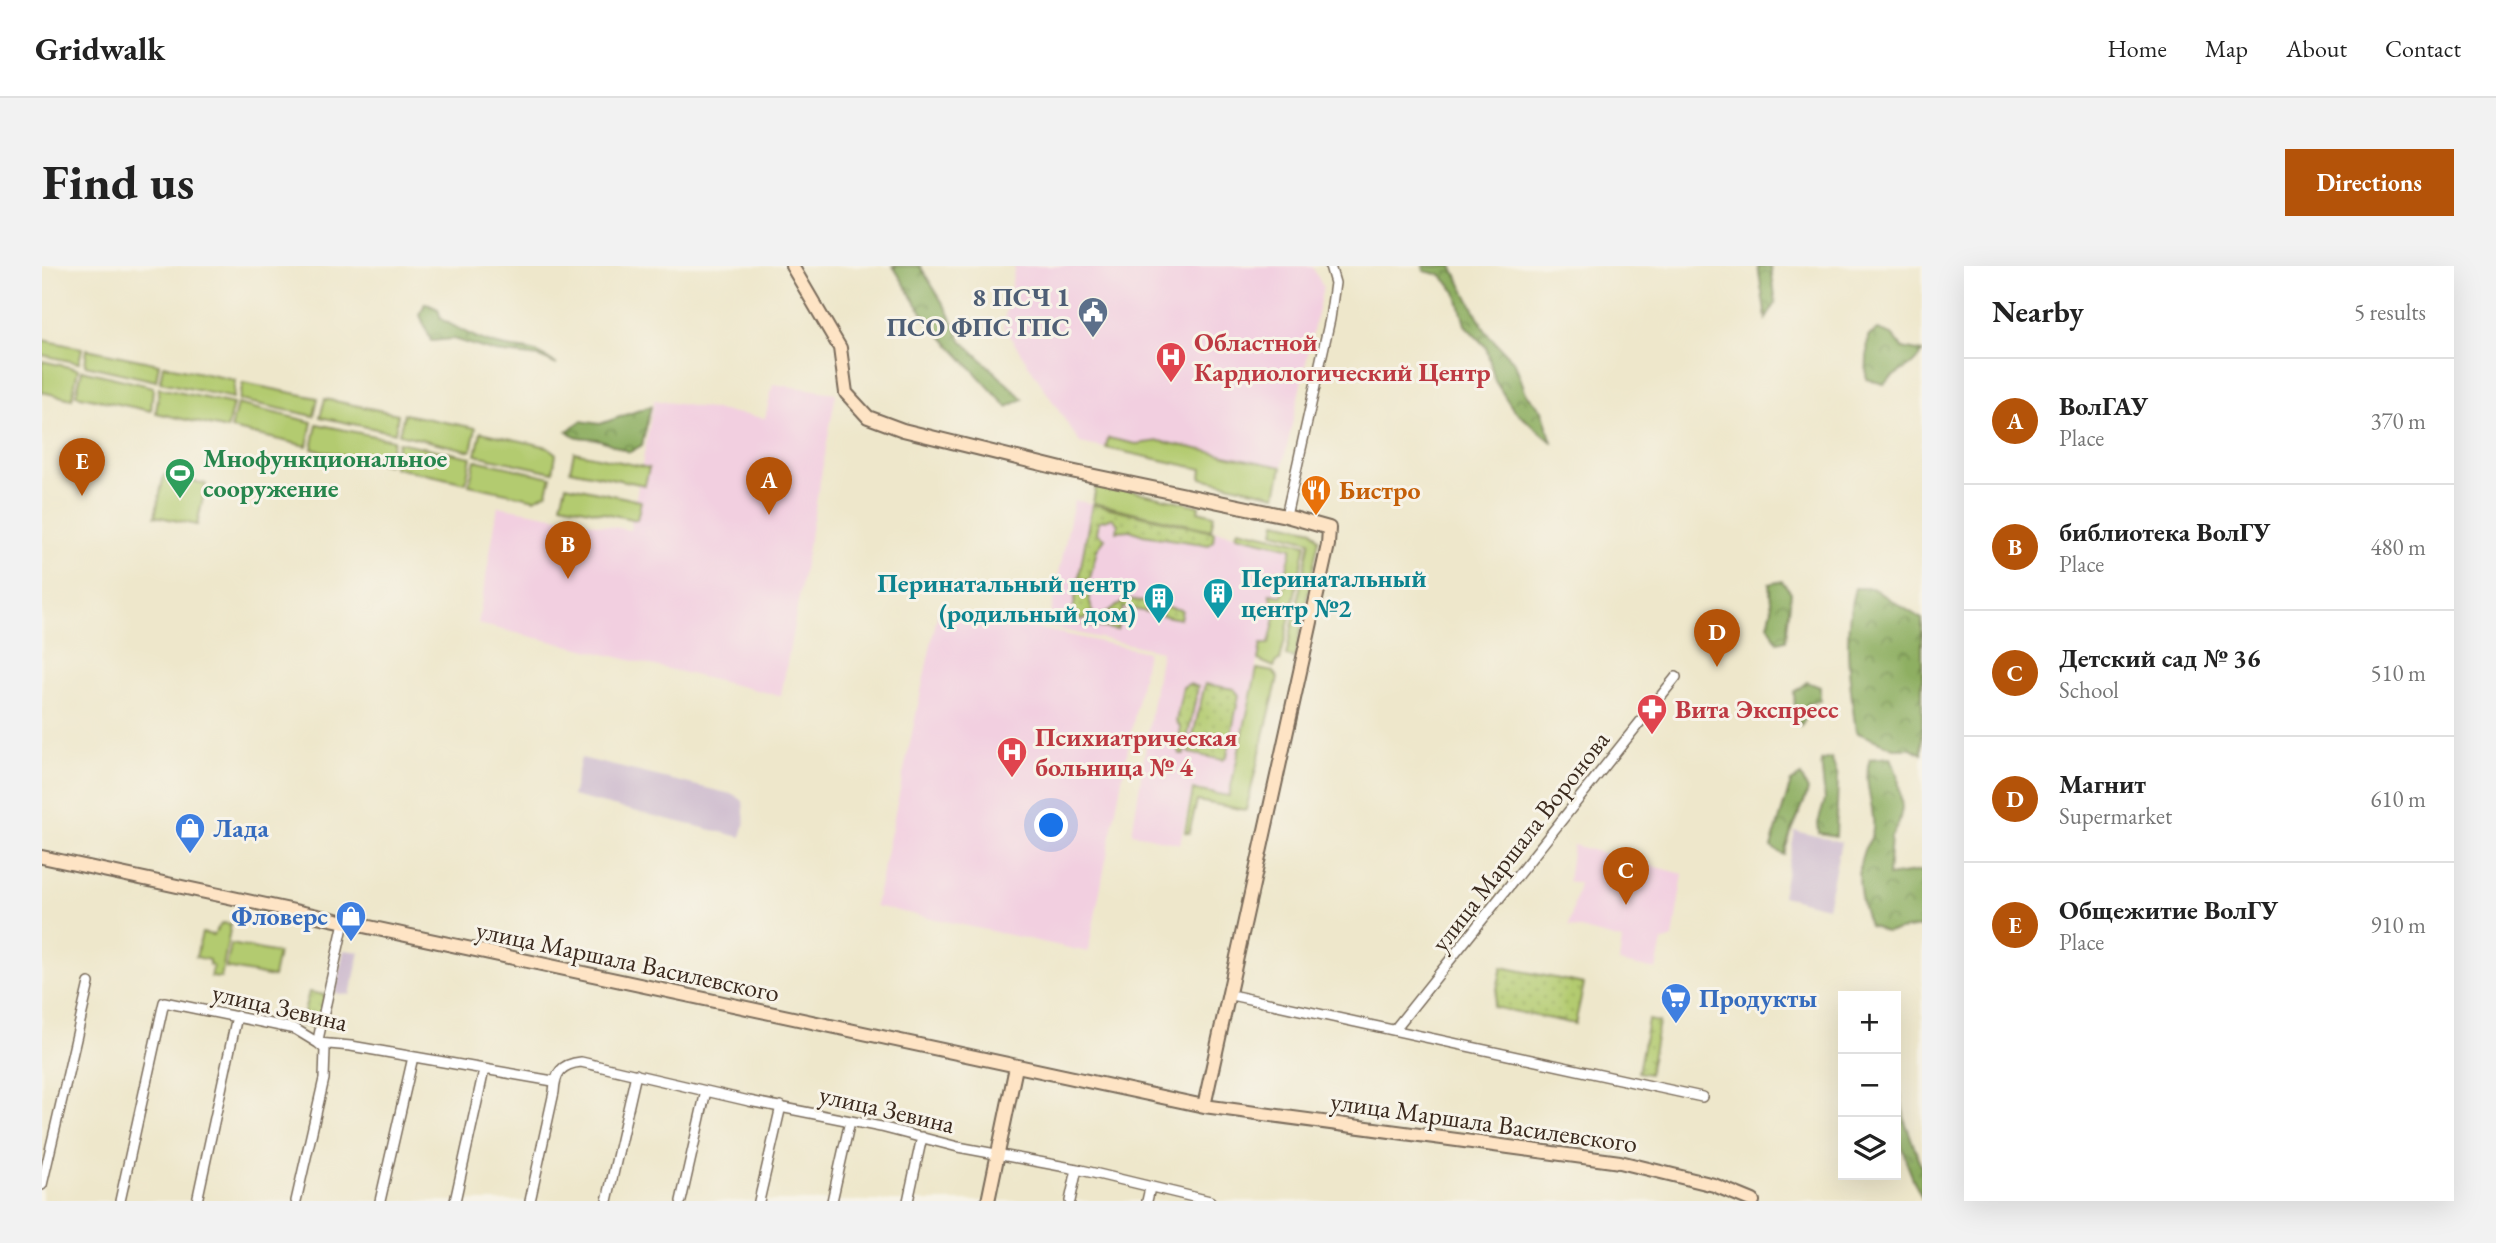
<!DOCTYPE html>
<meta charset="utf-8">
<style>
:root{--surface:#fff;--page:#f2f2f2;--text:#222;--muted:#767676;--line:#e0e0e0;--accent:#b45309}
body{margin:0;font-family:"EB Garamond",serif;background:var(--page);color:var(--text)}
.controls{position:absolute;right:21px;bottom:21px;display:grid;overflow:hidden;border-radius:0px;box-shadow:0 7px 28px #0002}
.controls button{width:63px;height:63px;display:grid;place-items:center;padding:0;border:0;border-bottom:2px solid var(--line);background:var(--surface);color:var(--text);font:35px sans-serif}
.you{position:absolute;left:1010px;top:560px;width:24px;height:24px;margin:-18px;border:5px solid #fff;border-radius:50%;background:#1a73e8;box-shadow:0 0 0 10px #1a73e833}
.badge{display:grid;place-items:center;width:46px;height:46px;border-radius:50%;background:var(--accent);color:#fff;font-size:23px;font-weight:700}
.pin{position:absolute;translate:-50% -58px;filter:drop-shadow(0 2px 4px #0008)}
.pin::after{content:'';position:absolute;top:37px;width:24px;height:21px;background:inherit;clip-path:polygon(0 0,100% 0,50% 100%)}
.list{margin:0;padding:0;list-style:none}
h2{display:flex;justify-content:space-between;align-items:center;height:91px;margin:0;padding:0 28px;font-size:30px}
h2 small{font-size:23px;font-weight:400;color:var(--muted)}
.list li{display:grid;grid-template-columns:46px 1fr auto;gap:21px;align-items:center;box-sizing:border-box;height:126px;padding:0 28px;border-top:2px solid var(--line)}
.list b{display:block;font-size:26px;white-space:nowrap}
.list p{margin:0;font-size:23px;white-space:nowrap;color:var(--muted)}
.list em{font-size:23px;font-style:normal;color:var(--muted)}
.icon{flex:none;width:38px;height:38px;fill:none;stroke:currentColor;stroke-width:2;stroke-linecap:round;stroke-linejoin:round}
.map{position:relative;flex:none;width:1880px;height:935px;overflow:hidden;border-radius:0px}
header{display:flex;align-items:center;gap:42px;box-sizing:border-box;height:98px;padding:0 35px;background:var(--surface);border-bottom:2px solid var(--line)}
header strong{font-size:33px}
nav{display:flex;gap:38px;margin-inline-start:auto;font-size:24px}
.intro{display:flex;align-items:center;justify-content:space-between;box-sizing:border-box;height:168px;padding:0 42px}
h1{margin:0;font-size:49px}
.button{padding:18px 32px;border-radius:0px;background:var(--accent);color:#fff;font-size:24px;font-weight:700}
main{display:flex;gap:42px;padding:0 42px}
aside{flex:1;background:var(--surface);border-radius:0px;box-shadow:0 7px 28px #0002}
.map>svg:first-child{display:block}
</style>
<header>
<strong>Gridwalk</strong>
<nav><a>Home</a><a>Map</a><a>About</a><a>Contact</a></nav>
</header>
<div class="intro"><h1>Find us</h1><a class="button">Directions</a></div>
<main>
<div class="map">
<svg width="1880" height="935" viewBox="0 0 1880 935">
<defs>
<pattern id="forest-crowns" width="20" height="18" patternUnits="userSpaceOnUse" patternTransform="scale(1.75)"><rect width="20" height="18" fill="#8eaf62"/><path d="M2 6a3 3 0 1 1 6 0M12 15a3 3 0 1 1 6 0" fill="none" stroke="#758f50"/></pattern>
<pattern id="park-dots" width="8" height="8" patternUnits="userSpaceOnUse" patternTransform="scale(1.75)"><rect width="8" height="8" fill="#b3cb70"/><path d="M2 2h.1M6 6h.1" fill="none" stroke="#9bae61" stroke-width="1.8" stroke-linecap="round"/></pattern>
</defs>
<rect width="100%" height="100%" fill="#f7f3e8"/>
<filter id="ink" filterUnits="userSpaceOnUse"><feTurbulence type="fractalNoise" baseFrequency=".0143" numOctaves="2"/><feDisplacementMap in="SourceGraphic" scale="14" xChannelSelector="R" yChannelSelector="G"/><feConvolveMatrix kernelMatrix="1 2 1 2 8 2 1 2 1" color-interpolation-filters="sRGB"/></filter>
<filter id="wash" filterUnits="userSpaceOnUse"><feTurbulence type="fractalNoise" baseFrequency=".00686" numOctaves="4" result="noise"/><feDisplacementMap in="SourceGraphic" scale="28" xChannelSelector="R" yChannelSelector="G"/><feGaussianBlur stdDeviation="1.57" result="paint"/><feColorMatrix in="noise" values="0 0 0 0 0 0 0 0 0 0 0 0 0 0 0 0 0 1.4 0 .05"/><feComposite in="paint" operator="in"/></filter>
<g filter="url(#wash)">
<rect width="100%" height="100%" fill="#eee7cb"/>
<path fill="#f2cfe0" d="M 973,0 L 1270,0 L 1281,21 L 1234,229 L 1159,212 L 1160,203 L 1038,177 L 961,60 Z
M 731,118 L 794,127 L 739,430 L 436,358 L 456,240 L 588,264 L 612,134 L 723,152 Z
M 1032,234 L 1249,281 L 1227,376 L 1219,378 L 1186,529 L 1150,522 L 1138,578 L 1090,567 L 1119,385 L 1006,361 Z
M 897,341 L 1105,386 L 1046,686 L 833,640 Z
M 1531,579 L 1641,608 L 1631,672 L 1620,676 L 1614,704 L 1577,696 L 1580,674 L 1527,660 L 1537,617 L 1526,615 Z"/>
<path fill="#cfbdcf" d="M 539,492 L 693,529 L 701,535 L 703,557 L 699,571 L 530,530 Z
M 1753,565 L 1799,576 L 1785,641 L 1740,630 Z
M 302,684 L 318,686 L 308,729 L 293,727 Z"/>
<path fill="#b3cb70" stroke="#777a47" stroke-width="2" d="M 0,74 L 40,82 L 37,97 L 0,89 Z
M 45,83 L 117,98 L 114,115 L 43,99 Z
M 0,95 L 36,103 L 30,133 L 0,126 Z
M 121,99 L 193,114 L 191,132 L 118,116 Z
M 40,104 L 111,121 L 109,145 L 34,129 Z
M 201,117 L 276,132 L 272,150 L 197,134 Z
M 117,122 L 191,138 L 185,163 L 114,147 Z
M 283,133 L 356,148 L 353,167 L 278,151 Z
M 195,138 L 270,156 L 265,180 L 189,163 Z
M 362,148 L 434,162 L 429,185 L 357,168 Z
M 275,158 L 351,174 L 346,199 L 270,183 Z
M 439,166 L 506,181 L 514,188 L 511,206 L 434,189 Z
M 1066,172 L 1094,178 L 1118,175 L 1240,201 L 1234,229 L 1159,212 L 1160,203 L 1064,182 Z
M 356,176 L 429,191 L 424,217 L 351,201 Z
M 532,186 L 607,202 L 603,219 L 528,204 Z
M 433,194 L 509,211 L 505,226 L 493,233 L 427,219 Z
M 122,209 L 164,218 L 155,259 L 113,250 Z
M 1061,218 L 1157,240 L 1156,245 L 1172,249 L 1169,264 L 1051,237 L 1054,220 Z
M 524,219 L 599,235 L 595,254 L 519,238 Z
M 1234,256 L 1271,264 L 1277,273 L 1253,392 L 1244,390 L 1268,275 L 1232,266 Z
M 1196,263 L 1264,278 L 1238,395 L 1235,395 L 1232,401 L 1216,394 L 1219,378 L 1227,378 L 1234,348 L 1228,328 L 1240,330 L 1244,314 L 1234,310 L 1235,306 L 1244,307 L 1250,282 L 1194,269 Z
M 1215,403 L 1231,406 L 1236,412 L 1204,544 L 1155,535 L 1147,567 L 1143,566 L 1151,524 L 1187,530 Z
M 180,657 L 189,658 L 179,712 L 169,711 L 171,700 L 167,699 L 167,694 L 154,691 L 160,667 L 171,669 Z
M 189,678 L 236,687 L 231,711 L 184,702 Z"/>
<path fill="url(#forest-crowns)" stroke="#646c40" stroke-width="2" d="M 851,0 L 878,0 L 907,47 L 919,74 L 981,133 L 965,141 L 884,53 Z
M 1381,0 L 1410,0 L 1444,66 L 1473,97 L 1484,127 L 1500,144 L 1510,176 L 1471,143 L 1453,115 L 1444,81 L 1423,59 L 1414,26 L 1399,9 L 1382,5 Z
M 1716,0 L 1729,2 L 1734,37 L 1724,53 Z
M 383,37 L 396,43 L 399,53 C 415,62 432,72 449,77 C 478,87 488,77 515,99 L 498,91 L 453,86 L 411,73 L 389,75 L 378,49 Z
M 1836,64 L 1850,69 L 1861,82 L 1880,86 C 1871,103 1855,104 1842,118 L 1824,113 L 1826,70 Z
M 609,140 L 600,179 L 588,186 C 577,183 565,175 554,173 C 543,171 535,174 525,165 L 539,155 L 558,158 Z
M 1740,315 L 1749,326 L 1744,374 L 1735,376 L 1726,358 L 1730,343 L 1727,318 Z
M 1813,322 L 1830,322 L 1880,353 L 1880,488 L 1869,482 L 1852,482 L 1814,466 C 1808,419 1800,368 1813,322 Z
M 1765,416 L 1778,421 L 1778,434 L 1765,438 L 1764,451 L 1759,461 L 1753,444 L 1752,426 Z
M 1849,491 L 1856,511 L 1860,542 L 1857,557 L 1849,571 L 1846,610 L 1880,605 L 1880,661 L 1843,666 L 1827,659 C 1818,637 1813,608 1822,584 C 1824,579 1829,574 1830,569 C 1836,546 1819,518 1828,493 Z
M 1789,492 L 1796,510 L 1794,570 L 1777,567 L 1776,557 L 1783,534 L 1779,495 Z
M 1759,510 L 1766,524 C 1760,547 1747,564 1742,589 L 1729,581 L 1749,516 Z
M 1858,827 L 1863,855 L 1880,903 L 1880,932 C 1862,897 1854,867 1854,828 Z"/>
<path fill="url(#park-dots)" stroke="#777a47" stroke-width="2" d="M 1050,238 L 1172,266 L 1171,276 L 1167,279 L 1101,269 L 1088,264 L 1074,265 L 1076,258 L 1070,252 L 1057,255 L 1055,267 L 1063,272 L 1055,284 L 1048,312 L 1039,319 L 1046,328 L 1051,348 L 1040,354 L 1030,350 Z
M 1082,332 L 1140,344 L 1138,353 L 1081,341 L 1075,364 L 1042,359 L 1080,337 Z
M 1147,418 L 1156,421 L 1142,488 L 1138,488 L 1135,481 L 1139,462 L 1134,455 L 1141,421 Z
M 1163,418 L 1192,423 L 1197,429 L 1185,490 L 1181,494 L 1147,487 Z
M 1460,701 L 1542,718 L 1533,758 L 1451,741 Z
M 267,726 L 283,729 L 276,762 L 259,759 Z
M 1606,754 L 1617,756 L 1607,808 L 1596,806 Z"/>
</g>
<g filter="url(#ink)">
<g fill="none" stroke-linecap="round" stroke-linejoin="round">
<g stroke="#7a6c5b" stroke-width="12">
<path id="street" d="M 1244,250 L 1288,53 L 1293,17 L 1288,0
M 1189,729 L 1660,831
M 1353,763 L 1634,411
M 0,919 L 47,717
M 78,935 L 122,736 L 253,763 L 276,777 L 309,780 L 511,815
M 155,935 L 195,750
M 254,935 L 282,813 L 283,783 L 276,777 L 277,769 L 302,656
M 338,935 L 371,791
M 413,935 L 442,804
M 488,935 L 512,826 C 513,807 519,798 539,796 L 707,835 L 839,861 L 916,881 L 1035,903 L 1168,935
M 565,935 L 594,808
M 639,935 L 664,825
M 717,935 L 739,840
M 790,935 L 808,855
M 866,935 L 880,871
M 1028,935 L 1035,903
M 1105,935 L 1108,922"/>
</g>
<g stroke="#7a6c5b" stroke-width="16">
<path id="secondary" d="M 750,0 L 798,82 L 804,127 L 826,151 L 861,164 L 1024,204 L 1244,250 L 1287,262 L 1286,279 L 1162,840
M 0,591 L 1162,840 L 1578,896 L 1672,919 L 1711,935
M 946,935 L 974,801"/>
</g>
<use href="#street" stroke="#fff" stroke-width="9"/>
<use href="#secondary" stroke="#fee4c5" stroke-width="12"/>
</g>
</g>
<defs>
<g id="civic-pin" transform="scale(1.575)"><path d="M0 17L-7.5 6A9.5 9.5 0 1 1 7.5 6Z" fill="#5c6f8a" stroke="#f7f3e8"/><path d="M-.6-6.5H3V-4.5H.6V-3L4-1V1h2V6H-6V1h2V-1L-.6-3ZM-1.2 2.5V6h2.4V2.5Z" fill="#fff"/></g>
<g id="hospital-pin" transform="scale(1.575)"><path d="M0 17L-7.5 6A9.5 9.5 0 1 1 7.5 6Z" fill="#e0444e" stroke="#f7f3e8"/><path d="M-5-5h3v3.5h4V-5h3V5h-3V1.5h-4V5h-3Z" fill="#fff"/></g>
<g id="stadium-pin" transform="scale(1.575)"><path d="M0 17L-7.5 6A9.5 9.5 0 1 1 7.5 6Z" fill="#2e9e5b" stroke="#f7f3e8"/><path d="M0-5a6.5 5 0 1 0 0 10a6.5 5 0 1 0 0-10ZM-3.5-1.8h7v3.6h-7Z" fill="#fff"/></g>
<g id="restaurant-pin" transform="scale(1.575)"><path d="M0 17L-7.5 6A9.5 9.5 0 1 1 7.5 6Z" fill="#e8710a" stroke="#f7f3e8"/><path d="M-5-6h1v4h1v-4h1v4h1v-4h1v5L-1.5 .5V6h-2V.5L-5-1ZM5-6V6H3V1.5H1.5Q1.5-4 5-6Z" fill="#fff"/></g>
<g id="building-pin" transform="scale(1.575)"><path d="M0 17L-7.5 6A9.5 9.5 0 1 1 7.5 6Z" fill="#0f9aa8" stroke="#f7f3e8"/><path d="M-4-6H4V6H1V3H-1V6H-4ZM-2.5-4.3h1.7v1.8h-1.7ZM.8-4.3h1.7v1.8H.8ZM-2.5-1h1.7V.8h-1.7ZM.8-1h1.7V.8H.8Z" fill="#fff"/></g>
<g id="pharmacy-pin" transform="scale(1.575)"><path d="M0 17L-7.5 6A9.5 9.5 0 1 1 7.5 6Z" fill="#e0444e" stroke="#f7f3e8"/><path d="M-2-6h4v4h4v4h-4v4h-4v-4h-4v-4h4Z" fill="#fff"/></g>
<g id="shop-pin" transform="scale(1.575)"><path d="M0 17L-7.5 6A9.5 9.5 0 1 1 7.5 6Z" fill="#3f7fe0" stroke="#f7f3e8"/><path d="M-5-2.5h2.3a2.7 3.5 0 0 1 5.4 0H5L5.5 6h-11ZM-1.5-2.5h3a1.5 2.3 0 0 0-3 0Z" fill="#fff"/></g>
<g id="supermarket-pin" transform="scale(1.575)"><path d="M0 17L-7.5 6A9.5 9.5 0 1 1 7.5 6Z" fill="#3f7fe0" stroke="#f7f3e8"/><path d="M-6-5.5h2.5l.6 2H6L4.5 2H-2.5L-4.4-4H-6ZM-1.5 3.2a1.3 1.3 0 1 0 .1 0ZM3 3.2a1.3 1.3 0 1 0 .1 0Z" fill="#fff"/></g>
</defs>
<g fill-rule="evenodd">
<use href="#civic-pin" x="1051" y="46"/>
<use href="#hospital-pin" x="1129" y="91"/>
<use href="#stadium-pin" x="138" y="207"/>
<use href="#restaurant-pin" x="1274" y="224"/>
<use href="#building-pin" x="1176" y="327"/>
<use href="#building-pin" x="1117" y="332"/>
<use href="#pharmacy-pin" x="1610" y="443"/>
<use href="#hospital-pin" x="970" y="486"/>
<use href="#shop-pin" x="148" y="562"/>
<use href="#shop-pin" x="309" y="650"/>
<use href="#supermarket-pin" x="1634" y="732"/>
</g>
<g text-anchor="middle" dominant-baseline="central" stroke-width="6" stroke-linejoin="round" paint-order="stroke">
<g font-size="26" font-weight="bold" fill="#4e5e75" stroke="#f7f3e8" text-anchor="end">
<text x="1028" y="31">8 ПСЧ 1<tspan x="1028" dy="30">ПСО ФПС ГПС</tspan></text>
</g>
<g font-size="26" font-weight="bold" fill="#be3a42" stroke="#f7f3e8" text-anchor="start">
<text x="1152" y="76">Областной<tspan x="1152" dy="30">Кардиологический Центр</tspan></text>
<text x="1633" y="443">Вита Экспресс</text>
<text x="993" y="471">Психиатрическая<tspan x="993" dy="30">больница № 4</tspan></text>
</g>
<g font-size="26" font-weight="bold" fill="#27864d" stroke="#f7f3e8" text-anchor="start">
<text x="161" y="192">Мнофункциональное<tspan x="161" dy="30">сооружение</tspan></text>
</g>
<g font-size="26" font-weight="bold" fill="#c56008" stroke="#f7f3e8" text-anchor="start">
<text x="1297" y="224">Бистро</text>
</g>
<g font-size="26" font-weight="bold" fill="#0d838f" stroke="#f7f3e8" text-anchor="start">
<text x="1199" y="312">Перинатальный<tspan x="1199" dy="30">центр №2</tspan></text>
<text x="1094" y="317" text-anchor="end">Перинатальный центр<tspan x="1094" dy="30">(родильный дом)</tspan></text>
</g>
<g font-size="26" font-weight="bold" fill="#366cbe" stroke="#f7f3e8" text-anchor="start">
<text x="171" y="562">Лада</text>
<text x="286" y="650" text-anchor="end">Фловерс</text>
<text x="1657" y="732">Продукты</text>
</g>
<g font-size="26" fill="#3b2a1e" stroke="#f7f3e8">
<text transform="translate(1478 575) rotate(-52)">улица Маршала Воронова</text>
<text transform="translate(586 695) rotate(12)">улица Маршала Василевского</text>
<text transform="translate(238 741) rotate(13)">улица Зевина</text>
<text transform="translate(845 843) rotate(13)">улица Зевина</text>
<text transform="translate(1442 856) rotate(8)">улица Маршала Василевского</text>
</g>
</g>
</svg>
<div class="controls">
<button>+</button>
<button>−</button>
<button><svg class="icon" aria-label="layers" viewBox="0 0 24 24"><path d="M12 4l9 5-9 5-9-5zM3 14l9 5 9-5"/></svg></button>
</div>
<div class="you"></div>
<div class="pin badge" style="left:727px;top:249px">A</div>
<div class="pin badge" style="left:526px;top:313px">B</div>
<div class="pin badge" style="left:1584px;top:639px">C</div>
<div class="pin badge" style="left:1675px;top:401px">D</div>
<div class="pin badge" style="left:40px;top:230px">E</div>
</div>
<aside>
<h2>Nearby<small>5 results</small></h2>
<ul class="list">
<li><span class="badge">A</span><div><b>ВолГАУ</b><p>Place</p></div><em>370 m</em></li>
<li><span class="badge">B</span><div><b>библиотека ВолГУ</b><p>Place</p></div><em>480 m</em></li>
<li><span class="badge">C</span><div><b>Детский сад № 36</b><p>School</p></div><em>510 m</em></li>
<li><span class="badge">D</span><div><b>Магнит</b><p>Supermarket</p></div><em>610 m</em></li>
<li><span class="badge">E</span><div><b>Общежитие ВолГУ</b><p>Place</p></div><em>910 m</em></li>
</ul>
</aside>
</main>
